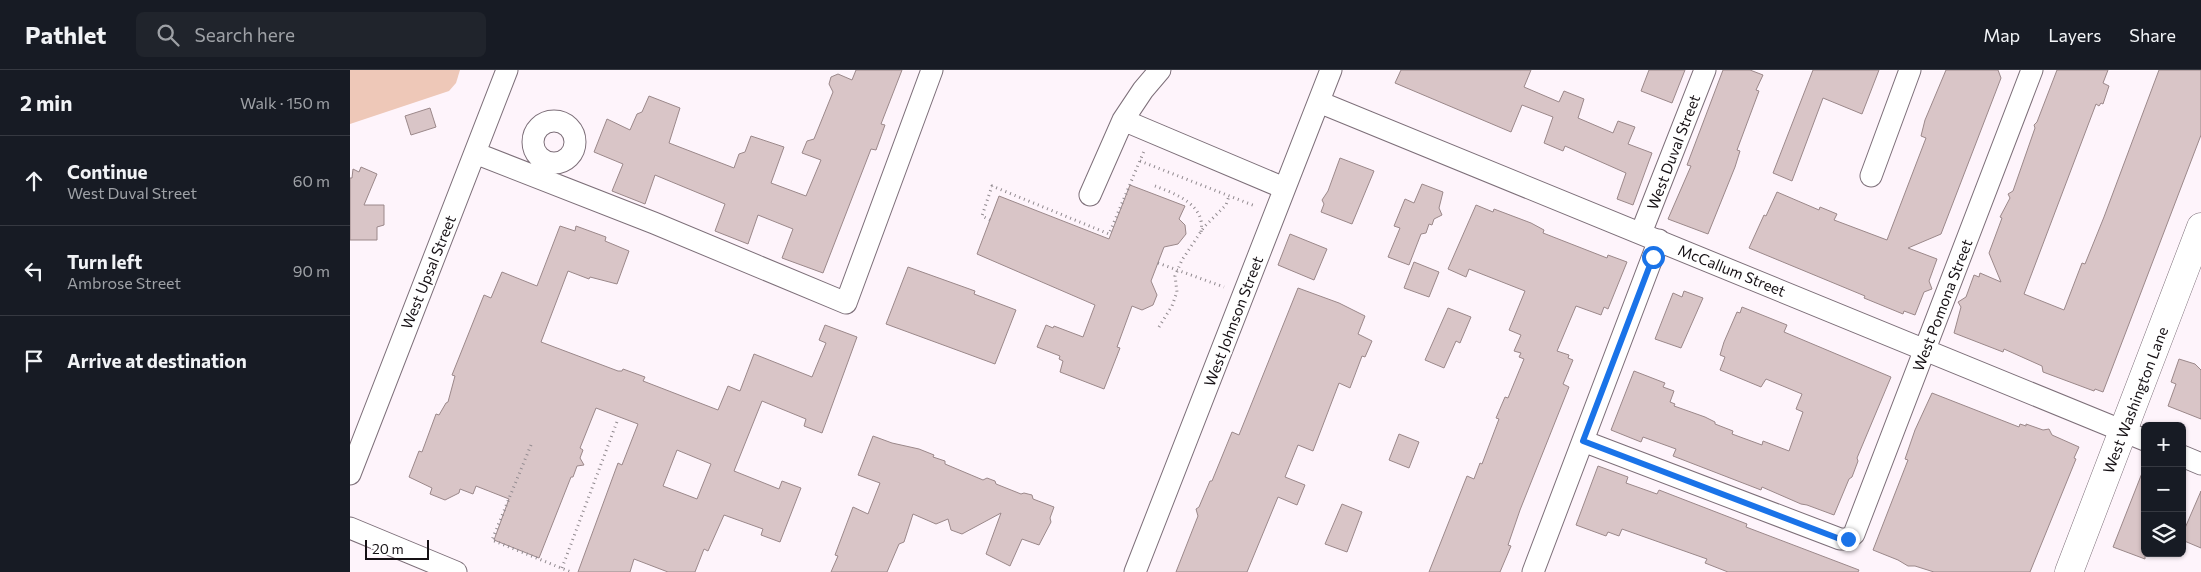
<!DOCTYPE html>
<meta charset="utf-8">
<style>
:root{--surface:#171b24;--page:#20242c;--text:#f1f3f6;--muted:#9ea1a6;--line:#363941}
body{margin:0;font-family:Commissioner,sans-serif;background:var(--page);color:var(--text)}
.controls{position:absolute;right:15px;bottom:15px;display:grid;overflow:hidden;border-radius:8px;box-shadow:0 1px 4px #0004}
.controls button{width:45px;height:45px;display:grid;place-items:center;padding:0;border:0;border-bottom:1px solid var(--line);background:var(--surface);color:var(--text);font:25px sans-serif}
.scale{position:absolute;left:15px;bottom:12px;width:64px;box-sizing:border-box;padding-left:5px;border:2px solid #161115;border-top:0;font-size:14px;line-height:18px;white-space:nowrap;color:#161115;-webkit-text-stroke:4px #fff;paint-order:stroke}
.stop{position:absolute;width:15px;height:15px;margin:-11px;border:4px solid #1a73e8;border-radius:50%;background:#fff}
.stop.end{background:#1a73e8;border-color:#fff;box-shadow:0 1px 5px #0008}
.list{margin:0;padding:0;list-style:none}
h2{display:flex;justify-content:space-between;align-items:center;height:65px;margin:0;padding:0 20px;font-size:21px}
h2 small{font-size:16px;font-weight:400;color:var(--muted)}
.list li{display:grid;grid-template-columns:32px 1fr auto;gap:15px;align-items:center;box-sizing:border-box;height:90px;padding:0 20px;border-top:1px solid var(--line)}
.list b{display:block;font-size:19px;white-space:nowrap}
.list p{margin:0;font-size:16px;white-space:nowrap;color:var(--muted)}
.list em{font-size:16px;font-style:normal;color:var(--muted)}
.icon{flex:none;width:28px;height:28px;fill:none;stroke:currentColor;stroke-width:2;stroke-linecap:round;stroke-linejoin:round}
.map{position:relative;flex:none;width:1851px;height:502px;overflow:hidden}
header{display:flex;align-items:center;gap:30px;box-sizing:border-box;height:70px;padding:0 25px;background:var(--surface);border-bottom:1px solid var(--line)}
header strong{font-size:24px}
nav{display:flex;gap:28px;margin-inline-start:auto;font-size:18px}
.search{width:350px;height:45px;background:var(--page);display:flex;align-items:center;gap:12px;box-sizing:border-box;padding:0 18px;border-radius:8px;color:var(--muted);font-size:19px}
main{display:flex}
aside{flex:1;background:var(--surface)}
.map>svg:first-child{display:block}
</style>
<header>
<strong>Pathlet</strong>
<div class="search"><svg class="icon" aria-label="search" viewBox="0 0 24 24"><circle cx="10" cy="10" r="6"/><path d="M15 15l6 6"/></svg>Search here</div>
<nav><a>Map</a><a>Layers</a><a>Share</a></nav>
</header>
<main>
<aside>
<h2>2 min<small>Walk · 150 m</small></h2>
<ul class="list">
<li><svg class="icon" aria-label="ahead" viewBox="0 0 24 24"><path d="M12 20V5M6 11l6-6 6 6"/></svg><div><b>Continue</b><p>West Duval Street</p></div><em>60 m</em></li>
<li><svg class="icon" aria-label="left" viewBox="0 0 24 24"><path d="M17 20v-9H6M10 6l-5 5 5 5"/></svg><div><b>Turn left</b><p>Ambrose Street</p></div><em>90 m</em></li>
<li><svg class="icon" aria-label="arrive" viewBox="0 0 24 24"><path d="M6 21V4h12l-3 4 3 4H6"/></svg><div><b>Arrive at destination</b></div></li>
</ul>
</aside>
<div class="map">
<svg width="1851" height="502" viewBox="0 0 1851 502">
<rect width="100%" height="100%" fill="#fef4fb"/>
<path fill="#eec8b8" d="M 0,0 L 110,0 L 106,13 L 99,21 L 0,54 Z"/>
<path fill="#d9c5c7" stroke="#9b888a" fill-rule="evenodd" d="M 506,0 L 552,0 L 531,54 L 535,55 L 526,80 L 521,79 L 473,203 L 432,188 L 443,159 L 408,145 L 398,174 L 365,161 L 375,134 L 305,105 L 295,134 L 262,121 L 273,94 L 244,82 L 257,49 L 280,60 L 287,44 L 292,42 L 299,26 L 330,38 L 319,73 L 384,98 L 389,84 L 395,82 L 401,66 L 434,77 L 421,113 L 456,126 L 471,90 L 452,83 L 457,71 L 464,69 L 483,22 L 479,14 L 481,7 L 488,4 L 502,10 Z
M 1051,0 L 1181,0 L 1174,17 L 1209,32 L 1214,21 L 1234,29 L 1228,48 L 1263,63 L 1268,51 L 1285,57 L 1278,74 L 1302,83 L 1283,135 L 1267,129 L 1276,103 L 1215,76 L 1213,81 L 1194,73 L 1203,47 L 1172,35 L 1161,62 L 1045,13 Z
M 1299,0 L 1335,0 L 1322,33 L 1291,21 Z
M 1373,0 L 1400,0 L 1413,5 L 1406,20 L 1409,21 L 1387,80 L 1390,81 L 1385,97 L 1358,164 L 1318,149 L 1341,96 L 1337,95 Z
M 1463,0 L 1529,0 L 1512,44 L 1473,28 L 1442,111 L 1423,103 Z
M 1596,0 L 1648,0 L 1651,8 L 1591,164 L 1558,178 L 1587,189 L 1579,211 L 1582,219 L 1574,222 L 1565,245 L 1554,241 L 1553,244 L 1514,228 L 1515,226 L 1399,178 L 1414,145 L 1416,146 L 1427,122 L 1469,140 L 1470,137 L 1487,144 L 1484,150 L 1537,170 L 1576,68 L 1571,66 L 1575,50 Z
M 1707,0 L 1758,0 L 1753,13 L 1759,16 L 1753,34 L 1751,33 L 1749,36 L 1746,34 L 1674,224 L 1714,240 L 1732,193 L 1735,194 L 1754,147 L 1809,0 L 1851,0 L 1851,65 L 1753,322 L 1745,319 L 1744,321 L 1693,302 L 1692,296 L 1654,279 L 1653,282 L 1604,263 L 1611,237 L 1608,232 L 1616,227 L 1624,205 L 1629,207 L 1630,203 L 1651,212 L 1639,183 L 1652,148 L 1650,147 L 1660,128 L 1658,124 L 1663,121 L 1685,58 L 1684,55 L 1687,52 Z
M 80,38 L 86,57 L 61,65 L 55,46 Z
M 990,88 L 1024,101 L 1002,154 L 971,142 L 974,134 L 972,130 L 978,121 Z
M 11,97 L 27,104 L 14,135 L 34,135 L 34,155 L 27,157 L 27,170 L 0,170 L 0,108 L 2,108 L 3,99 L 9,102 Z
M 1072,114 L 1093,122 L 1089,138 L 1092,145 L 1084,149 L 1082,155 L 1079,154 L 1076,163 L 1071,164 L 1059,195 L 1038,187 L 1050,158 L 1044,156 L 1055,129 L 1064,133 Z
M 780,115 L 835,136 L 829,149 L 835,155 L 836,164 L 828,174 L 814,177 L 801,211 L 807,225 L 803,235 L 792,240 L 782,236 L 767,277 L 770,278 L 754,319 L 710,302 L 713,291 L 709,289 L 710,286 L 687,277 L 696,255 L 703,258 L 704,256 L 733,267 L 745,235 L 627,184 L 649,126 L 759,169 Z
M 1126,135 L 1143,142 L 1144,139 L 1181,153 L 1194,160 L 1193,163 L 1257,188 L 1258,185 L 1277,192 L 1258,239 L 1254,237 L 1251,245 L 1226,236 L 1207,281 L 1219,285 L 1218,288 L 1223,290 L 1213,314 L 1219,317 L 1170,440 L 1158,475 L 1161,476 L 1150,502 L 1079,502 L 1117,406 L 1124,409 L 1130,393 L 1132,394 L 1149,349 L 1146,348 L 1155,327 L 1158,328 L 1174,289 L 1169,287 L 1171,283 L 1164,281 L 1171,265 L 1159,260 L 1175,221 L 1119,199 L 1116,207 L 1098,199 Z
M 210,156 L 225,161 L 226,156 L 256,167 L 255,171 L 279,181 L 267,214 L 240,207 L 239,209 L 218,201 L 191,272 L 268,301 L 272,301 L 273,299 L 295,307 L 293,311 L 368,340 L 378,316 L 390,321 L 404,284 L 462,307 L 476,273 L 469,270 L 475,255 L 507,267 L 472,363 L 454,356 L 456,349 L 412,331 L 384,401 L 429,419 L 432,411 L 451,418 L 430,472 L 411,465 L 413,459 L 374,445 L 358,481 L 354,479 L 345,502 L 318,502 L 284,489 L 280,502 L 228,502 L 268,393 L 272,395 L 288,354 L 246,338 L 230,378 L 233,380 L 230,388 L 234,395 L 227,396 L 223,407 L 221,407 L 189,488 L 144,470 L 159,429 L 126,416 L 123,424 L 110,419 L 109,423 L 95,430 L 80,424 L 82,418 L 59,407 L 69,381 L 72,382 L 86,344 L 89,345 L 96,333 L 98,332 L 105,306 L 102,305 L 134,225 L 141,228 L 152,202 L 187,216 ZM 327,380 L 361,394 L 347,429 L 313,416 Z
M 940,164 L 977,179 L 964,210 L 928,195 Z
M 1064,192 L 1089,202 L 1079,227 L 1054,218 Z
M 558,197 L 625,221 L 624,224 L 666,240 L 645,294 L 536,254 Z
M 948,218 L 989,233 L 1015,246 L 1008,264 L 1022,271 L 1015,287 L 1012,286 L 1000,318 L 989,313 L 963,381 L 948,375 L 935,407 L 955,415 L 947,435 L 928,427 L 897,502 L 826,502 L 848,446 L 846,439 L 849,437 L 860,411 L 862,411 L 882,362 L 889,365 Z
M 1334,221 L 1353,228 L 1331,278 L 1305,269 L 1323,223 L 1332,227 Z
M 1392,237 L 1437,255 L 1434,262 L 1541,307 L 1507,388 L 1508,391 L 1502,407 L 1499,409 L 1484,445 L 1457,435 L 1451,434 L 1412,417 L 1411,420 L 1323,386 L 1326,379 L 1293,367 L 1291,372 L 1261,360 L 1284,301 L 1315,313 L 1313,317 L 1324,321 L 1320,332 L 1325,334 L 1324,336 L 1355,347 L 1365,352 L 1365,354 L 1383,361 L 1382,364 L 1412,375 L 1413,371 L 1439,381 L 1453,342 L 1446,339 L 1452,324 L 1416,309 L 1411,317 L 1370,300 L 1375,287 L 1370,285 L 1374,272 L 1387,242 L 1390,243 Z
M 1098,238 L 1121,247 L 1110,273 L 1106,271 L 1094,298 L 1075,290 Z
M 1829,289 L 1845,294 L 1851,300 L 1851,349 L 1818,336 L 1826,314 L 1821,312 Z
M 1582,323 L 1669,357 L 1670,354 L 1676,356 L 1676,354 L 1693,360 L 1699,359 L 1702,365 L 1729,377 L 1724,388 L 1726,389 L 1680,502 L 1584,502 L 1565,496 L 1558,496 L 1548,490 L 1523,480 L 1558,390 L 1555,389 L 1565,360 Z
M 1049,364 L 1069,372 L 1059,398 L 1039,390 Z
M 523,366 L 542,373 L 569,379 L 584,385 L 583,387 L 595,391 L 595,394 L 633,410 L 637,408 L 645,411 L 646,414 L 671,424 L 674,423 L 682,425 L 683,429 L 704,437 L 700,448 L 701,452 L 689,475 L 672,469 L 660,496 L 636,484 L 651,443 L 612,464 L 601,460 L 598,449 L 586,454 L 563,444 L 554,472 L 549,474 L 537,502 L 481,502 L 488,486 L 485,485 L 503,437 L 518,444 L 530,413 L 508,405 Z
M 1248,396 L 1278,407 L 1276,413 L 1307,424 L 1309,420 L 1397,454 L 1396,457 L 1509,500 L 1508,502 L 1378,502 L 1355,493 L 1357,489 L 1272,459 L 1269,466 L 1258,462 L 1256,466 L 1226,455 Z
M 1794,398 L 1795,398 L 1795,489 L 1763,477 Z
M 1851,421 L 1851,478 L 1832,470 L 1832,465 Z
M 992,434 L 1012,442 L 997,482 L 975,474 Z"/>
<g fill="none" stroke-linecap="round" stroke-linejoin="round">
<g stroke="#7d6f79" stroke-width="23">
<path id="minor" d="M 969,32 L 1795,370
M 773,50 L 934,118
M183 72a21 21 0 1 1 42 0a21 21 0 1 1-42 0Z
M 125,83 L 304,153 L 496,233 L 582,0
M 1521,106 L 1560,0
M 740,125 L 773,50 L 793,20 L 810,0
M 1291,163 L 1355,0
M 1233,371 L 1490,469 L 1498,469 L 1504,464 L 1682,0
M 1832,386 L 1851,394
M 0,404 L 157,0
M 0,458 L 106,502
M 785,502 L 981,0
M 1183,502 L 1309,170"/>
</g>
<g stroke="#7d6f79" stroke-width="29">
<path id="major" d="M 1719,502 L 1851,157"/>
</g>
<path stroke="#90898e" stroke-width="3" stroke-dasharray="1 4" stroke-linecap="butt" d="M 790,91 L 905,136
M 805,116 C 826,124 856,135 851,162
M 640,150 L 632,146 L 642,116 L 759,164 L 794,81
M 808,193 L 874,217
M 809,257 L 822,236 L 827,222 L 825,206 L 832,190 L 854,157 L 876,135 L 879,126
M 181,375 L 142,470 L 221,502
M 212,498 L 268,349"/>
<use href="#minor" stroke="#fff" stroke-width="21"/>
<use href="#major" stroke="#fff" stroke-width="28"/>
</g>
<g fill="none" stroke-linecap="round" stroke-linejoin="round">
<path stroke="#1a73e8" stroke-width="6" d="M 1303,187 L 1233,371 L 1490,469 L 1498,469"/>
</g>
<g text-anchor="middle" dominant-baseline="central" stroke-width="4" stroke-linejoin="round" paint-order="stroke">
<g font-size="15" fill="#161115" stroke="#fff">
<text transform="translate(1323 82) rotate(-69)">West Duval Street</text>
<text transform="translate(1382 200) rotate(22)">McCallum Street</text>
<text transform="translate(78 202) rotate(-68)">West Upsal Street</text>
<text transform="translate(1592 235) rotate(-69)">West Pomona Street</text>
<text transform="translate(883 251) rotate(-69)">West Johnson Street</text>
<text transform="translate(1785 330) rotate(-69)">West Washington Lane</text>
</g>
</g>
</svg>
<div class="controls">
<button>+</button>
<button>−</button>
<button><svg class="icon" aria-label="layers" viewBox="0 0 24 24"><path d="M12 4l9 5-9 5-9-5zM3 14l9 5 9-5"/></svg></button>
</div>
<div class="scale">20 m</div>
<div class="stop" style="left:1303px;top:187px"></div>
<div class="stop end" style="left:1498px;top:469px"></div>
</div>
</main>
